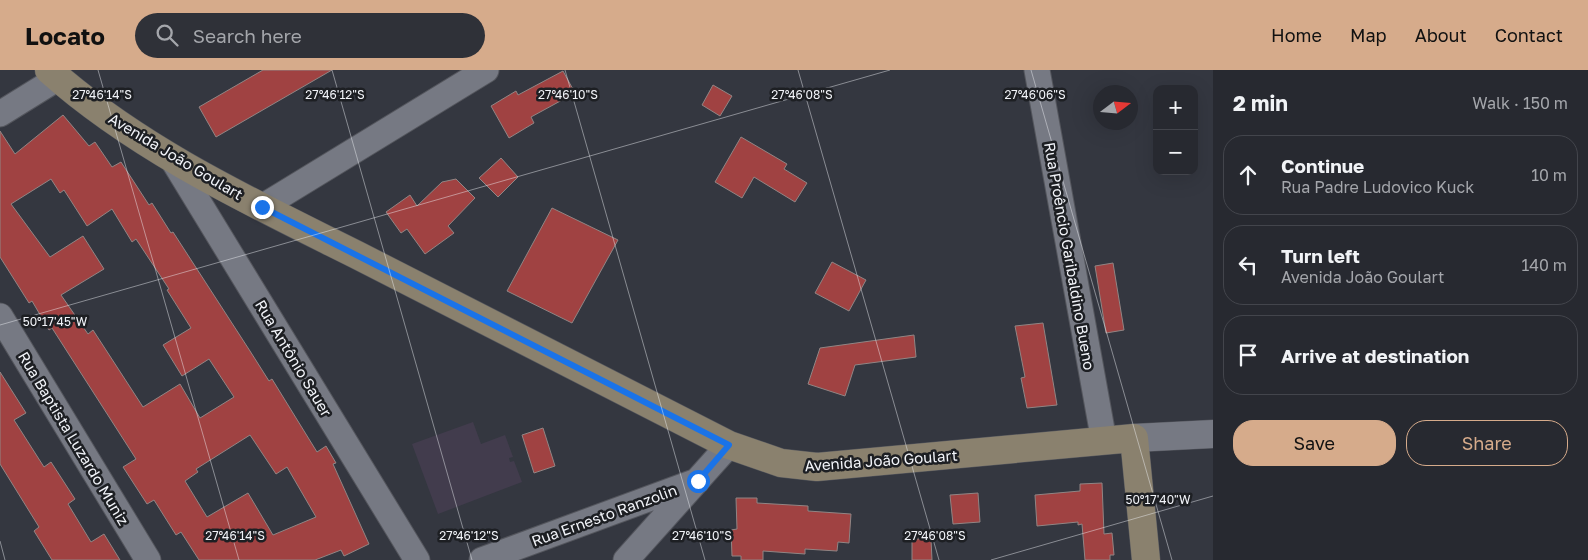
<!DOCTYPE html>
<meta charset="utf-8">
<style>
:root{--surface:#272930;--page:#2f3138;--text:#f1f3f6;--muted:#a4a6ab;--line:#43454c;--accent:#d6ab8b}
body{margin:0;font-family:"Golos Text",sans-serif;background:var(--page);color:var(--text)}
.controls{position:absolute;right:15px;top:15px;display:grid;overflow:hidden;border-radius:10px;box-shadow:0 5px 20px #0002}
.controls button{width:45px;height:45px;display:grid;place-items:center;padding:0;border:0;border-bottom:1px solid var(--line);background:var(--surface);color:var(--text);font:25px sans-serif}
.compass{position:absolute;left:1093px;top:15px;width:45px;height:45px;border-radius:50%;background:var(--surface);box-shadow:0 5px 20px #0002;rotate:74deg}
.stop{position:absolute;width:15px;height:15px;margin:-11px;border:4px solid #1a73e8;border-radius:50%;background:#fff}
.stop.end{background:#1a73e8;border-color:#fff;box-shadow:0 1px 5px #0008}
.list{margin:0;padding:0;list-style:none}
h2{display:flex;justify-content:space-between;align-items:center;height:65px;margin:0;padding:0 20px;font-size:21px}
h2 small{font-size:16px;font-weight:400;color:var(--muted)}
.list li{display:grid;grid-template-columns:32px 1fr auto;gap:15px;align-items:center;box-sizing:border-box;height:80px;margin:0 10px 10px;padding:0 10px;border:1px solid var(--line);border-radius:20px}
.list b{display:block;font-size:19px;white-space:nowrap}
.list p{margin:0;font-size:16px;white-space:nowrap;color:var(--muted)}
.list em{font-size:16px;font-style:normal;color:var(--muted)}
.actions{display:flex;gap:10px;padding:15px 20px}
.actions a{flex:1;padding:11px 0;border:1px solid var(--accent);border-radius:20px;text-align:center;font-size:18px;color:var(--accent)}
.actions .main{background:var(--accent);color:#111}
.icon{flex:none;width:28px;height:28px;fill:none;stroke:currentColor;stroke-width:2;stroke-linecap:round;stroke-linejoin:round}
.map{position:relative;flex:none;width:1213px;height:490px;overflow:hidden}
header{display:flex;align-items:center;gap:30px;box-sizing:border-box;height:70px;padding:0 25px;background:var(--accent);color:#111}
header strong{font-size:24px}
nav{display:flex;gap:28px;margin-inline-start:auto;font-size:18px}
.search{width:350px;height:45px;background:var(--page);display:flex;align-items:center;gap:12px;box-sizing:border-box;padding:0 18px;border-radius:28px;color:var(--muted);font-size:19px}
main{display:flex}
aside{flex:1;background:var(--surface)}
.map>svg:first-child{display:block}
</style>
<header>
<strong>Locato</strong>
<div class="search"><svg class="icon" aria-label="search" viewBox="0 0 24 24"><circle cx="10" cy="10" r="6"/><path d="M15 15l6 6"/></svg>Search here</div>
<nav><a>Home</a><a>Map</a><a>About</a><a>Contact</a></nav>
</header>
<main>
<div class="map">
<svg width="1213" height="490" viewBox="0 0 1213 490">
<rect width="100%" height="100%" fill="#343740"/>
<path fill="#423c4d" d="M 473,352 L 481,374 L 505,365 L 513,387 L 509,388 L 510,392 L 514,391 L 522,412 L 438,444 L 412,374 Z"/>
<path fill="#a04242" stroke="#918584" fill-rule="evenodd" d="M 263,0 L 332,0 L 216,67 L 199,37 Z
M 563,1 L 575,23 L 531,47 L 534,53 L 509,68 L 491,36 L 516,21 L 518,25 Z
M 713,15 L 732,26 L 720,46 L 702,35 Z
M 63,45 L 89,76 L 95,72 L 112,97 L 121,92 L 149,135 L 152,133 L 171,163 L 173,162 L 250,281 L 269,311 L 272,309 L 317,382 L 326,376 L 336,393 L 333,394 L 369,474 L 344,486 L 341,480 L 315,490 L 199,490 L 181,462 L 176,465 L 154,430 L 147,434 L 123,397 L 136,389 L 52,258 L 49,260 L 32,231 L 29,233 L 0,187 L 0,61 L 15,84 ZM 51,109 L 60,123 L 64,120 L 87,156 L 112,139 L 132,172 L 136,169 L 169,219 L 167,220 L 191,258 L 163,275 L 182,306 L 209,289 L 234,327 L 200,348 L 180,314 L 143,337 L 93,260 L 88,264 L 61,225 L 104,199 L 83,166 L 50,187 L 11,134 ZM 250,365 L 276,404 L 287,397 L 316,447 L 273,465 L 248,423 L 207,447 L 185,411 L 198,402 L 196,399 Z
M 741,67 L 787,94 L 784,99 L 807,113 L 795,132 L 754,107 L 742,128 L 715,112 Z
M 501,88 L 518,107 L 498,127 L 479,108 Z
M 456,109 L 475,128 L 448,156 L 454,163 L 425,184 L 407,159 L 401,163 L 386,142 L 410,125 L 417,136 L 442,112 Z
M 552,138 L 618,170 L 572,253 L 507,221 Z
M 832,192 L 866,210 L 849,241 L 815,223 Z
M 1113,193 L 1124,260 L 1106,263 L 1095,196 Z
M 1043,253 L 1057,335 L 1027,338 L 1021,308 L 1025,307 L 1015,256 Z
M 914,265 L 916,287 L 855,295 L 845,326 L 808,314 L 820,278 Z
M 0,302 L 26,343 L 14,350 L 44,397 L 51,392 L 75,429 L 68,434 L 91,472 L 104,464 L 120,490 L 52,490 L 34,461 L 39,457 L 0,394 Z
M 543,358 L 555,396 L 534,403 L 522,365 Z
M 1102,413 L 1104,464 L 1112,463 L 1114,485 L 1110,485 L 1110,490 L 1085,490 L 1082,454 L 1078,455 L 1078,452 L 1037,456 L 1035,425 L 1080,421 L 1080,414 Z
M 978,423 L 980,452 L 953,454 L 950,425 Z
M 736,428 L 757,428 L 757,433 L 808,436 L 808,441 L 851,444 L 849,473 L 838,472 L 837,481 L 805,479 L 805,484 L 763,481 L 763,490 L 741,490 L 741,486 L 732,486 L 731,460 L 737,459 Z
M 912,469 L 931,469 L 932,490 L 912,490 Z"/>
<g fill="none" stroke-linecap="round" stroke-linejoin="round">
<g stroke="#54565d" stroke-width="27">
<path id="minor" d="M 1037,0 L 1104,371
M 0,44 L 58,8
M 171,87 L 417,490
M 262,137 L 486,0
M 0,246 L 148,490
M 482,490 L 697,411
M 626,490 L 729,375"/>
</g>
<g stroke="#54565d" stroke-width="29">
<path id="tertiary" d="M 1134,368 L 1213,364"/>
</g>
<g stroke="#54565d" stroke-width="29">
<path id="secondary" d="M 49,0 C 139,80 251,132 357,185 C 481,249 605,312 729,375 L 781,393 L 817,397 L 1134,368 L 1146,490"/>
</g>
<use href="#minor" stroke="#767983" stroke-width="25"/>
<use href="#tertiary" stroke="#767983" stroke-width="28"/>
<use href="#secondary" stroke="#8a816e" stroke-width="28"/>
</g>
<g fill="none" stroke-linecap="round" stroke-linejoin="round">
<path stroke="#1a73e8" stroke-width="6" d="M 262,137 L 729,375 L 698,411"/>
</g>
<path fill="none" stroke="#f2f4f9" stroke-width="1" stroke-opacity="0.45" d="M 98,0 L 239,490M 332,0 L 472,490M 565,0 L 705,490M 798,0 L 939,490M 1031,0 L 1172,490M 0,255 L 890,0M 0,471 L 5,490M 991,490 L 1213,426"/>
<g text-anchor="middle" dominant-baseline="central" stroke-width="5" stroke-linejoin="round" paint-order="stroke">
<g font-size="15" fill="#f2f4f9" stroke="#1d1f23">
<text transform="translate(176 86) rotate(31)">Avenida João Goulart</text>
<text transform="translate(1070 186) rotate(80)">Rua Proêncio Garibaldino Bueno</text>
<text transform="translate(294 288) rotate(59)">Rua Antônio Sauer</text>
<text transform="translate(74 368) rotate(59)">Rua Baptista Luzardo Muniz</text>
<text transform="translate(881 390) rotate(-4)">Avenida João Goulart</text>
<text transform="translate(604 445) rotate(-20)">Rua Ernesto Ranzolin</text>
</g>
</g>
<g font-size="12" text-anchor="middle" fill="#f2f4f9" stroke="#1d1f23" stroke-width="5" stroke-linejoin="round" paint-order="stroke">
<text x="102" y="29">27°46'14"S</text>
<text x="335" y="29">27°46'12"S</text>
<text x="568" y="29">27°46'10"S</text>
<text x="802" y="29">27°46'08"S</text>
<text x="1035" y="29">27°46'06"S</text>
<text x="55" y="256">50°17'45"W</text>
<text x="1158" y="434">50°17'40"W</text>
<text x="235" y="470">27°46'14"S</text>
<text x="469" y="470">27°46'12"S</text>
<text x="702" y="470">27°46'10"S</text>
<text x="935" y="470">27°46'08"S</text>
</g>
</svg>
<div class="controls">
<button>+</button>
<button>−</button>
</div>
<svg class="compass" viewBox="-18 -18 36 36"><path d="M0-13l5 13h-10z" fill="#e53935"/><path d="M0 13l5-13h-10z" fill="#a4a6ab"/></svg>
<div class="stop" style="left:698px;top:411px"></div>
<div class="stop end" style="left:262px;top:137px"></div>
</div>
<aside>
<h2>2 min<small>Walk · 150 m</small></h2>
<ul class="list">
<li><svg class="icon" aria-label="ahead" viewBox="0 0 24 24"><path d="M12 20V5M6 11l6-6 6 6"/></svg><div><b>Continue</b><p>Rua Padre Ludovico Kuck</p></div><em>10 m</em></li>
<li><svg class="icon" aria-label="left" viewBox="0 0 24 24"><path d="M17 20v-9H6M10 6l-5 5 5 5"/></svg><div><b>Turn left</b><p>Avenida João Goulart</p></div><em>140 m</em></li>
<li><svg class="icon" aria-label="arrive" viewBox="0 0 24 24"><path d="M6 21V4h12l-3 4 3 4H6"/></svg><div><b>Arrive at destination</b></div></li>
</ul>
<div class="actions"><a class="main">Save</a><a>Share</a></div>
</aside>
</main>
